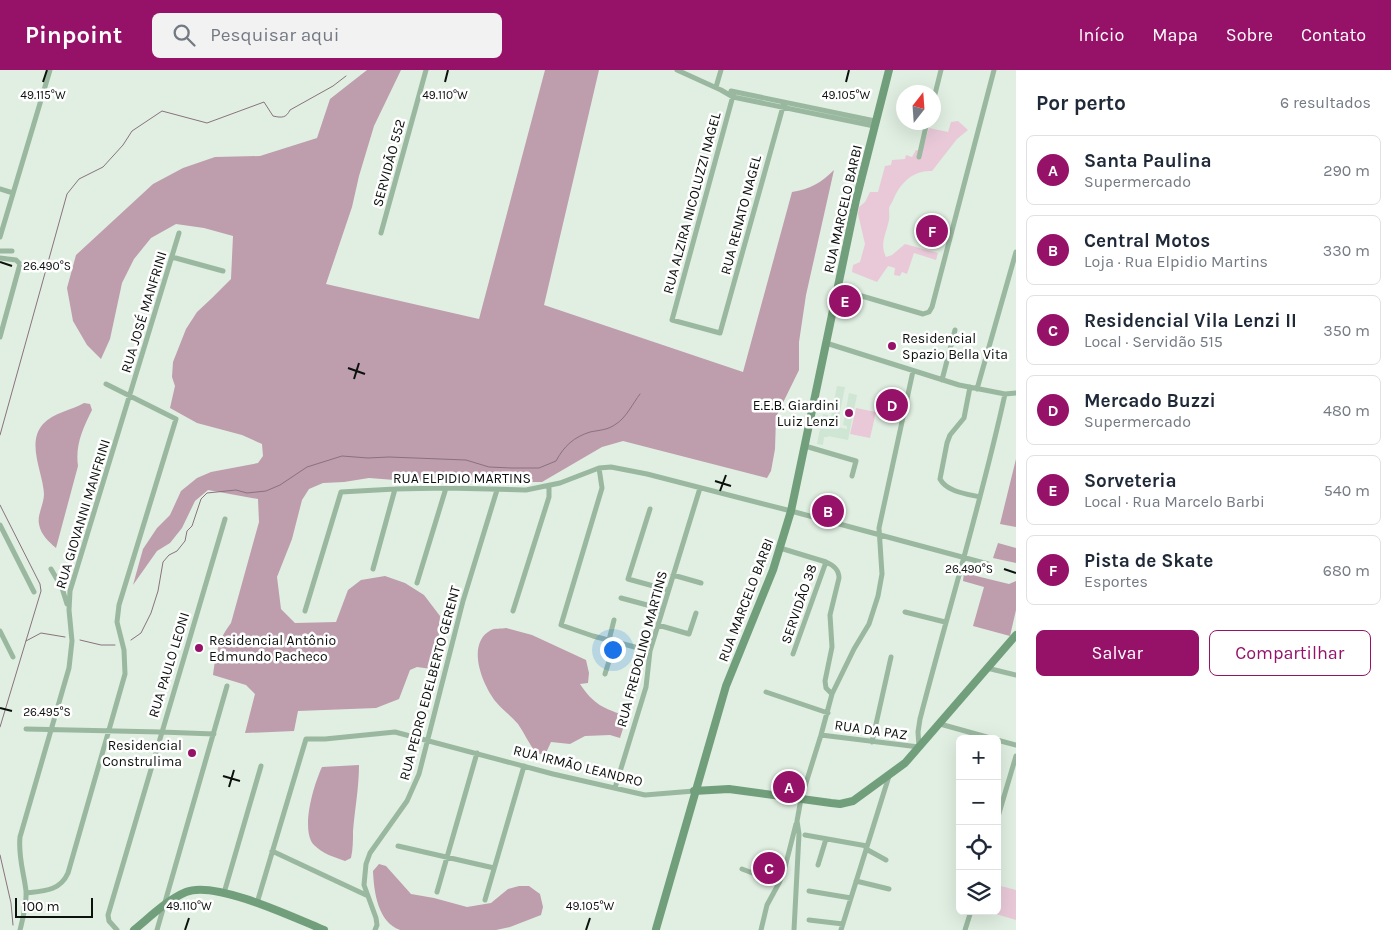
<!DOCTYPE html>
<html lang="pt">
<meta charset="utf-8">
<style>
:root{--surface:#fff;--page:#f2f2f3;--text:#1f2937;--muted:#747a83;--line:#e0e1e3;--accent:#961269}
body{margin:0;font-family:Karla,sans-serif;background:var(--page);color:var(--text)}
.controls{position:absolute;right:15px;bottom:15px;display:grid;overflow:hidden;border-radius:8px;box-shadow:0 5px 20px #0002}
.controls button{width:45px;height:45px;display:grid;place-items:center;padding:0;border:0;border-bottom:1px solid var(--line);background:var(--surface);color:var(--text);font:25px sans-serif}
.compass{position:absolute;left:896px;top:15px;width:45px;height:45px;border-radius:50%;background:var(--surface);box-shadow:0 5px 20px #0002;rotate:17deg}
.scale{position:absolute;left:15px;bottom:12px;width:78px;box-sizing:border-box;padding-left:5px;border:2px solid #0c110d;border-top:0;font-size:14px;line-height:18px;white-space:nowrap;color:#0c110d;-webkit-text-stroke:4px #fff;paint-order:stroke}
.you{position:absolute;left:612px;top:579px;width:18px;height:18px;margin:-12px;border:4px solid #fff;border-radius:50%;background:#1a73e8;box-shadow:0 0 0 8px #1a73e833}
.badge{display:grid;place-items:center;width:32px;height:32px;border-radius:50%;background:var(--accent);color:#fff;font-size:16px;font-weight:700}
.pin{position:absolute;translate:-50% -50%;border:2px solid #fff;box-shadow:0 1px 5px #0006}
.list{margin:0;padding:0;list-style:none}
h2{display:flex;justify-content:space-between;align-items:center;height:65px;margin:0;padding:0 20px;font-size:21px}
h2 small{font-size:16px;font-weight:400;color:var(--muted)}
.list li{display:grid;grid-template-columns:32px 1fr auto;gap:15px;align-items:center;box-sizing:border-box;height:70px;margin:0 10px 10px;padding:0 10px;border:1px solid var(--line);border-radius:8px}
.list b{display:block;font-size:19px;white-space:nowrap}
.list p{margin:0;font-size:16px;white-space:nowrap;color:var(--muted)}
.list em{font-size:16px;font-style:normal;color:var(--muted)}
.actions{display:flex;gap:10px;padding:15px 20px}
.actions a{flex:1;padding:11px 0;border:1px solid var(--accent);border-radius:8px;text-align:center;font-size:18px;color:var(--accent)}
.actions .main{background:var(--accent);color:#fff}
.icon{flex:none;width:28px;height:28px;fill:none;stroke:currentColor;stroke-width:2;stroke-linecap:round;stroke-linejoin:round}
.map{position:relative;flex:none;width:1016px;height:860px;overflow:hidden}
header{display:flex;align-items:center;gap:30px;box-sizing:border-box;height:70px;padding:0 25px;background:var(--accent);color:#fff}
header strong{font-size:24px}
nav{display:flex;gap:28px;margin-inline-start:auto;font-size:18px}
.search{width:350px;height:45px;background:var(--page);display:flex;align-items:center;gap:12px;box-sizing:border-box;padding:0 18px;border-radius:8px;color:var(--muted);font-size:19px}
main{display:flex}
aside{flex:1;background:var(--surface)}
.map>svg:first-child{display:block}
</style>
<header>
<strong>Pinpoint</strong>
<div class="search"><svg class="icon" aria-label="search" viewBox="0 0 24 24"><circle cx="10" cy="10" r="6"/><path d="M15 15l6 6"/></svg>Pesquisar aqui</div>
<nav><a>Início</a><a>Mapa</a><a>Sobre</a><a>Contato</a></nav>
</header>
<main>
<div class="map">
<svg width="1016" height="860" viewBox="0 0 1016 860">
<rect width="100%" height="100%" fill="#e0efe2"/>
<path fill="#d0e6d4" d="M 837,316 L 845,317 L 837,357 L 847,359 L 847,356 L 843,355 L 849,323 L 857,325 L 848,370 L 828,366 L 828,367 L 824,367 L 823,375 L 817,374 L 823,344 L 828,345 L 827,351 L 830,352 Z"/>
<path fill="#e9c9d8" d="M 958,51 L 968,60 L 957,69 L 932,101 C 914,100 901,112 894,128 C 893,131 890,135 889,138 C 889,143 890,148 888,154 C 885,166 880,175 886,187 L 892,185 L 905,174 L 938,183 L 936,190 L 914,183 L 907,204 L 902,202 L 900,206 L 894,205 L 895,198 L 888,196 L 877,212 L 852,202 L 853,195 L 860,192 L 865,174 L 858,144 L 859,137 L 865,132 L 870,122 L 878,122 L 885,96 L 891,95 L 892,90 L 905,89 L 906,85 L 912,87 L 916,80 L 922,81 L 929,58 L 948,62 L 951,52 Z
M 856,338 L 876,342 L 870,368 L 850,364 Z
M 997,815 L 1016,820 L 1016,850 L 986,841 L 997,841 Z"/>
<path fill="#be9dad" d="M 367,0 L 401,0 L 374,56 L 359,106 L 352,137 L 326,214 L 479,249 L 545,0 L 599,0 L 544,235 L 743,302 L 792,122 C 810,119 821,113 834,100 L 806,225 L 799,272 L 799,300 L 776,347 L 775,379 L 771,401 L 767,408 L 623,371 L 602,377 L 542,412 L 421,412 L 369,408 L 344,412 L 323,413 L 309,419 L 302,430 L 292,469 L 277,507 L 281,539 L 295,553 L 336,552 L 348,520 L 361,510 L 385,506 L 405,513 L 424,525 L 440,546 L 438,581 L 432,599 L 417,597 L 410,600 L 399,629 L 376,638 L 298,641 L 294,661 L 245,663 L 255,624 L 246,615 L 213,605 C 216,584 218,570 231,553 L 259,452 L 258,429 L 208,420 L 195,431 L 182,458 L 170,473 L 157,481 L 133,515 L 143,479 L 157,458 L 170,445 L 181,421 L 197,408 L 211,402 L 258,393 L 263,386 L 262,374 L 242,365 L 197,353 L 170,338 L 175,316 L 172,307 L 173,292 L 186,259 L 197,242 L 212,228 L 231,209 L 233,166 L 204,158 L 176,154 L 151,168 L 134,189 L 122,213 L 110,269 L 101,289 L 87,275 L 73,251 L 67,218 L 76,185 L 153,114 L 183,98 L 215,87 L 260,86 L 317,68 L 330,29 Z
M 84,333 L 90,334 L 92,340 C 83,358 75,375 78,396 L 56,478 C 48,471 41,465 39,454 C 37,445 44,434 44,424 C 43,402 26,373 43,354 C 53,343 72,340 84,333 Z
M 1016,389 L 1016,457 L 1000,454 Z
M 998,473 L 1016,478 L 1016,493 L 993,488 Z
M 964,503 L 1009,514 L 1016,511 L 1016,540 L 1010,566 L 973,556 L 984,517 L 963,511 Z
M 506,558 L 532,565 L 586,590 L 589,603 L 588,613 L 580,614 C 593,634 604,639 627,646 L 620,668 L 610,665 L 585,666 L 570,674 L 551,672 L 545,685 L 536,683 C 529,674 525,664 518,654 C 511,646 503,640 496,632 C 483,616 465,574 491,560 C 494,558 502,559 506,558 Z
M 359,695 C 359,717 355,738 353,761 C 353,770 353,779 351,788 L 345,791 C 334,787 323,784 314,775 C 300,760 314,714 322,697 Z
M 379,794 L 386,796 L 411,824 L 434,828 L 467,837 L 491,833 L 508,819 L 519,816 L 529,816 L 540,824 L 543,837 L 541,845 L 510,857 L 496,860 L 400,860 C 378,852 374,823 373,801 Z"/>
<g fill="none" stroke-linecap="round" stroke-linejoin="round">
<path stroke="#89727d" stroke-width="1" d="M 0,365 L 67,124 L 79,109 L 103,97 L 123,75 L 132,61 L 162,41 L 207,53 L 264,32 L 273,46 C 282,48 286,48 290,40 L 333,16 L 346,6
M 0,435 L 40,514 L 41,521 L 0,657
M 80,570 L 101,575 L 115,575
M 131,570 L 141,563 L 151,543 L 158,521 L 163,492 L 169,485 L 177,481 L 185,471 L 187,461 L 192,456 L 201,429 L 207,423 L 236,420 L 247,423 L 266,421 L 280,415 L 307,397 L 342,386 L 368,388 L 389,387 L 466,390 L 489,397 L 511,398 L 539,398 L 556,391 C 564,376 574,367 590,362 C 600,360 608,360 616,354 C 626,348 633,333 640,324
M 26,571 L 41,563 L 65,567
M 0,785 L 11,833 L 13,855"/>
<path stroke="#9ab89f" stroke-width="5" d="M 677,0 L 721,20 L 733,27 L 874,56
M 716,17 L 721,0
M 731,21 L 875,51
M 734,22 L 672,250 L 720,263 L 784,33
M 934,28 L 941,0
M 919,87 L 927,52
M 0,119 L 13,123
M 381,163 L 426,0
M 0,167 L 50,0
M 0,181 L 12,181
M 172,187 L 223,201
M 0,188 L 16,190 L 20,194 L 0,267
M 838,219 L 923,244 L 929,242 L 932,237 L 994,0
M 826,273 L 959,315 L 1005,324 L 1016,323
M 942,310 L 955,260
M 970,317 L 964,348 L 950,365 L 947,373 L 940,409 C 947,422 967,424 980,427
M 977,319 L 1016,182
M 805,376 L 856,391 L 852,406
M 599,398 L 602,418 L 561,555 L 593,566 L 650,581
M 650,439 L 628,509 L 668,520
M 0,455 L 34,522
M 780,478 L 826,492 C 833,495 839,499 839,508 L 830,545 L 832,577 L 825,611 L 826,618 L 832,624
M 51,499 L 62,518 L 67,534
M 373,499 L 395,419
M 673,505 L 701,513
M 417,513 L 446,418
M 621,528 L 662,539
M 305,541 L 341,422 L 395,419 L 446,418 L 526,420 L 560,413 L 599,398 L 611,397 L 647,404 L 791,441 L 988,494
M 513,541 L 549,427 L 549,416
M 905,542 L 945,552
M 658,555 L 689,564 L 696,543
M 0,561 L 13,587
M 609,570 L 614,550
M 793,584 L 826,492
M 987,598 L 1016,605
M 605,604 L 615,572
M 766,622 L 828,643
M 940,654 L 994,669
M 26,659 L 161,662 L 214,664
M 821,665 L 919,677 L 918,662 L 920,649 C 948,541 981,434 1005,324
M 997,670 L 1016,675
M 872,672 L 891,587
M 615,718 L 646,617 L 650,581 L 658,555 L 700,418
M 997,750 L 1016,686
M 805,765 L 867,776
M 398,776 L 494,798
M 866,779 L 886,790
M 272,781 L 366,825
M 818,795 L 826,769
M 742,799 L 779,813
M 856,811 L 889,819
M 809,821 L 851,828
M 437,822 L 477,683
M 26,823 C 44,821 60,821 68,803 L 125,604 L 124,580 L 117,552 L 119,535 L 176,349 L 106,314
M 224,823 L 261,696
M 485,830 L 524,696
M 257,833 L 306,669 L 325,669 L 395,662 L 553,704 L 645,725 L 694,721
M 809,850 L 843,854
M 20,860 C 23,848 27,834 26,821 C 24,803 18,787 20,767 L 69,598 L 72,571 L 69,540 L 70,521 L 179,163
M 117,860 L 109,851 L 108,845 L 225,449
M 157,860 L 227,616
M 375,860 L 377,855 L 376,848 L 364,815 L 366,794 L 370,783 L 407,731 L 419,704 L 463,531 L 497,420
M 761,860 L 767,835 L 779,813 L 784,801 L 796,754
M 794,860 L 799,764 L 797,751 L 801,729 L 821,665 L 832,624 L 854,579 L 869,554 L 878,526 L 882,504 L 879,458 L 913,301
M 841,860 L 889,706
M 965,860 L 971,841"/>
<path stroke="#729f7b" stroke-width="8" d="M 694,721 L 729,719 L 831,733 L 840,734 L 853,731 L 905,693 L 1016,565
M 656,859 L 726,616 L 773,500 L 791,441 L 856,130 L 889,0
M 134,860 C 150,847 167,830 186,822 C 215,810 295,848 324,860"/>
</g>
<path fill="none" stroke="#0c110d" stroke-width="2" d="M 43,12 L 47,0M 445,12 L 448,0M 846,12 L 849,0M 0,192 L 12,196M 348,298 L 365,304M 354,309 L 359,293M 715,411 L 731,416M 720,421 L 726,405M 1004,499 L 1016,503M 0,638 L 12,641M 223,706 L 240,711M 229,717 L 234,700M 185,860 L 189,848M 586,860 L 590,848"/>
<g fill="#961269" stroke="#fff" stroke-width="2">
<circle cx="892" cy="276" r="5"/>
<circle cx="849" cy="343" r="5"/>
<circle cx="199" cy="578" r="5"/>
<circle cx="192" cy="683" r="5"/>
</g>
<g text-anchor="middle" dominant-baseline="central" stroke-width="5" stroke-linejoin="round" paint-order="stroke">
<g font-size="14" fill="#0c110d" stroke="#fff">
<text transform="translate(389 93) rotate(-75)">SERVIDÃO 552</text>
<text transform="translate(692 133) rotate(-75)">RUA ALZIRA NICOLUZZI NAGEL</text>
<text transform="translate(843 139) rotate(-77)">RUA MARCELO BARBI</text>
<text transform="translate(741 145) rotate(-75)">RUA RENATO NAGEL</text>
<text transform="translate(144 242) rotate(-73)">RUA JOSÉ MANFRINI</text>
<text x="462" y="408">RUA ELPIDIO MARTINS</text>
<text transform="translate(83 444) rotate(-73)">RUA GIOVANNI MANFRINI</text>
<text transform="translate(746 530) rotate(-69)">RUA MARCELO BARBI</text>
<text transform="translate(799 534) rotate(-71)">SERVIDÃO 38</text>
<text transform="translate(642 579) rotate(-75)">RUA FREDOLINO MARTINS</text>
<text transform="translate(169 595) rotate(-73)">RUA PAULO LEONI</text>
<text transform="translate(430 613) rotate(-75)">RUA PEDRO EDELBERTO GERENT</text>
<text transform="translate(871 660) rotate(8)">RUA DA PAZ</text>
<text transform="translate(578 696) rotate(14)">RUA IRMÃO LEANDRO</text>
</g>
<g font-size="14" fill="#0c110d" stroke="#fff" text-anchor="start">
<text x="902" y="268">Residencial<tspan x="902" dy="16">Spazio Bella Vita</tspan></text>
<text x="839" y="335" text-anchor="end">E.E.B. Giardini<tspan x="839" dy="16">Luiz Lenzi</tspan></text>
<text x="209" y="570">Residencial Antônio<tspan x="209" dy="16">Edmundo Pacheco</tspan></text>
<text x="182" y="675" text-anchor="end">Residencial<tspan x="182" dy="16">Construlima</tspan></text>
</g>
</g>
<g font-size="12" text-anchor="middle" fill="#0c110d" stroke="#fff" stroke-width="5" stroke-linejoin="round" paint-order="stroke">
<text x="43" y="29">49.115°W</text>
<text x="445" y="29">49.110°W</text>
<text x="846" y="29">49.105°W</text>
<text x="47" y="200">26.490°S</text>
<text x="969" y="503">26.490°S</text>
<text x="47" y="646">26.495°S</text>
<text x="189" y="840">49.110°W</text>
<text x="590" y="840">49.105°W</text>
</g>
</svg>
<div class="controls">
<button>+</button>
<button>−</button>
<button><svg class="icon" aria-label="locate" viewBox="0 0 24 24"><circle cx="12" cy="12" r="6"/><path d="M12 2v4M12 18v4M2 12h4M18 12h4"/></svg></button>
<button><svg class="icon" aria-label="layers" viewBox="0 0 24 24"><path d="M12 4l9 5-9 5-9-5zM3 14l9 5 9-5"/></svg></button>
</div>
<svg class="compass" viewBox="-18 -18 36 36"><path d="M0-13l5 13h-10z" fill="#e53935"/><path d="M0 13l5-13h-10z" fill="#747a83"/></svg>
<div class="scale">100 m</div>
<div class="you"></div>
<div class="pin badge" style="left:789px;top:717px">A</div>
<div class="pin badge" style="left:828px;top:441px">B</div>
<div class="pin badge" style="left:769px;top:798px">C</div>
<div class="pin badge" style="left:892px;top:335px">D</div>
<div class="pin badge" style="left:845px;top:231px">E</div>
<div class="pin badge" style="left:932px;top:161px">F</div>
</div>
<aside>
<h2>Por perto<small>6 resultados</small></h2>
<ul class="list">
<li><span class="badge">A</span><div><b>Santa Paulina</b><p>Supermercado</p></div><em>290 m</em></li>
<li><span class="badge">B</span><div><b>Central Motos</b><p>Loja · Rua Elpidio Martins</p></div><em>330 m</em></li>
<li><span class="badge">C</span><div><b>Residencial Vila Lenzi II</b><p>Local · Servidão 515</p></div><em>350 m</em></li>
<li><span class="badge">D</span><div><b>Mercado Buzzi</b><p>Supermercado</p></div><em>480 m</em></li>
<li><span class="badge">E</span><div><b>Sorveteria</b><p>Local · Rua Marcelo Barbi</p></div><em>540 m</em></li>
<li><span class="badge">F</span><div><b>Pista de Skate</b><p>Esportes</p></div><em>680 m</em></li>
</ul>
<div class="actions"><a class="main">Salvar</a><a>Compartilhar</a></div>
</aside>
</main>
